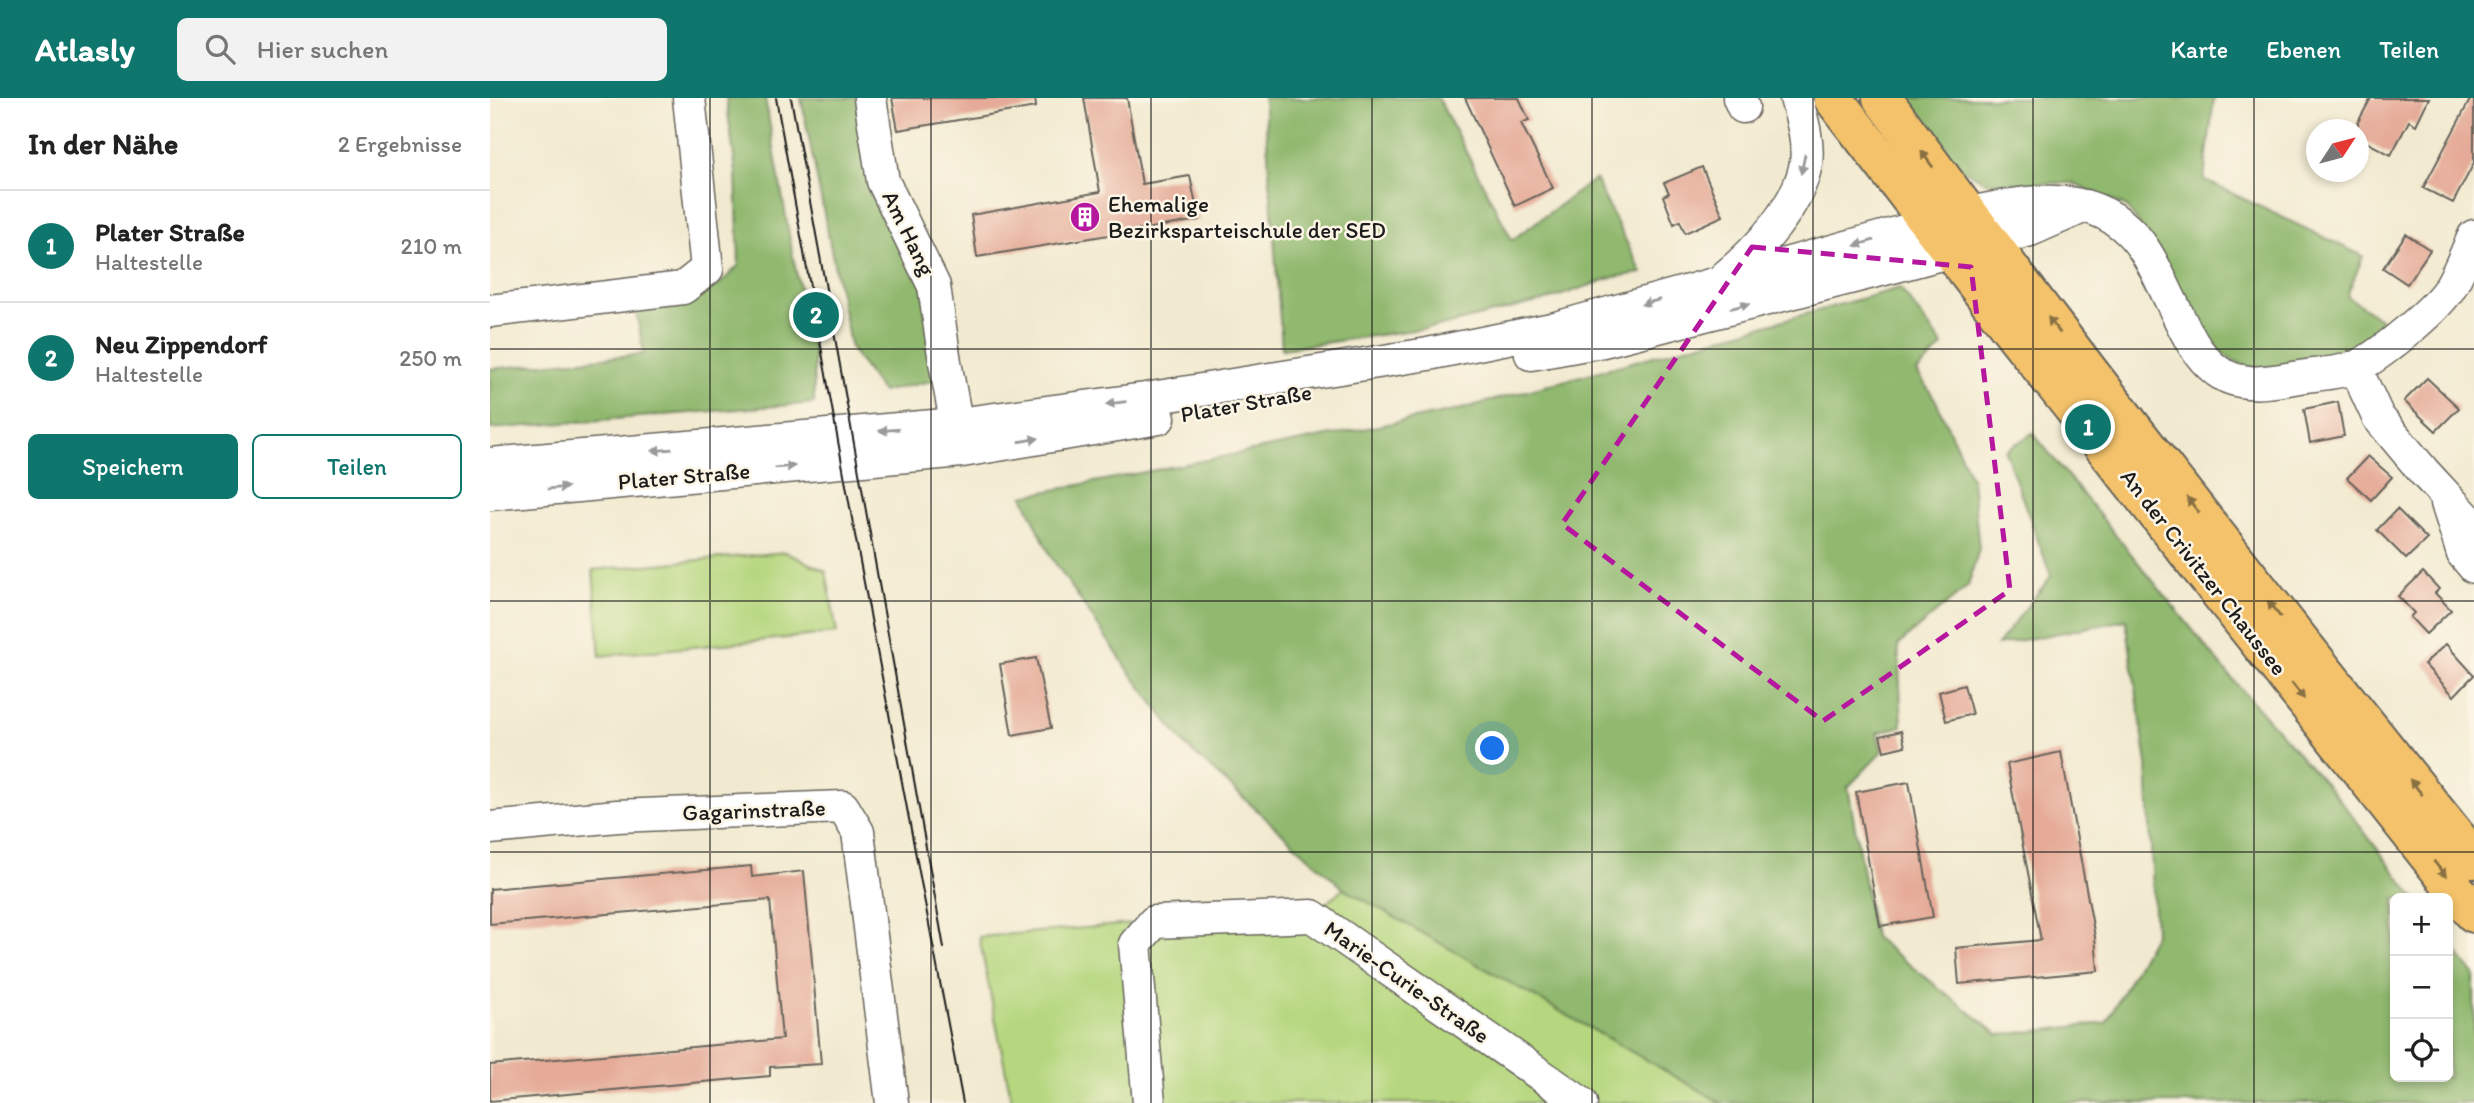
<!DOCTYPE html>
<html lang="de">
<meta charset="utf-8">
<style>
:root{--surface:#fff;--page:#f2f2f2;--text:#222;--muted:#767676;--line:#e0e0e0;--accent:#0f766e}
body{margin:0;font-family:Itim,sans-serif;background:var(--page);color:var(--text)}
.controls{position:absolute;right:21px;bottom:21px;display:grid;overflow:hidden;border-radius:10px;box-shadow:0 4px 10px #0003}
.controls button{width:63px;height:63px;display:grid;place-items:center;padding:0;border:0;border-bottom:2px solid var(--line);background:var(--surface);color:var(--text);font:35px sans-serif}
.compass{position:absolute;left:1816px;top:21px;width:63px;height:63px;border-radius:50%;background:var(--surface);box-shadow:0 4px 10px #0003;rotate:54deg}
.you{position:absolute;left:1003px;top:651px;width:24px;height:24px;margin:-18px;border:5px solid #fff;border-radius:50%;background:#1a73e8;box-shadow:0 0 0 10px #1a73e833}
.badge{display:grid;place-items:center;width:46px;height:46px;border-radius:50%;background:var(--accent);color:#fff;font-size:23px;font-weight:700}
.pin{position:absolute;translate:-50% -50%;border:4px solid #fff;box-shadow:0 2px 7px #0006}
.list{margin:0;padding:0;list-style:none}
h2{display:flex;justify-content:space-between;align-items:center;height:91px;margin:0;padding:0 28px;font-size:30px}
h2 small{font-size:23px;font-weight:400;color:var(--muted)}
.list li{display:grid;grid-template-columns:46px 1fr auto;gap:21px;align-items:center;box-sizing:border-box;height:112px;padding:0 28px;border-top:2px solid var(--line)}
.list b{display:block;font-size:26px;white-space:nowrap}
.list p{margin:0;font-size:23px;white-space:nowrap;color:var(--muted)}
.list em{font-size:23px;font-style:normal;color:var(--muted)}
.actions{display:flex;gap:14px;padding:21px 28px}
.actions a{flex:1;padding:16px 0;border:2px solid var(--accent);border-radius:10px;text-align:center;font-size:24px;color:var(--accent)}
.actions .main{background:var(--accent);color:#fff}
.icon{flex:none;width:38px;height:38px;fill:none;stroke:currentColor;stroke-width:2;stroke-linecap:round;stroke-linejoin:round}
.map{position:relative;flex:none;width:1984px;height:1005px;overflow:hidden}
header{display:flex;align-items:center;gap:42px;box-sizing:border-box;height:98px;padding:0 35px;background:var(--accent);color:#fff}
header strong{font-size:33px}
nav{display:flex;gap:38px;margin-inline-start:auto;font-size:24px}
.search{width:490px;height:63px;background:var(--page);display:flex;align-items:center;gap:18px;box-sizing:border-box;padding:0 24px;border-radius:10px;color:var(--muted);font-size:26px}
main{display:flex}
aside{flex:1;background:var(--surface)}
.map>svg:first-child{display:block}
</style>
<header>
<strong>Atlasly</strong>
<div class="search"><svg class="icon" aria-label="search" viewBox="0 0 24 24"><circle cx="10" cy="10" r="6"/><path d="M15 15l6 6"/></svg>Hier suchen</div>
<nav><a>Karte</a><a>Ebenen</a><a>Teilen</a></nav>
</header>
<main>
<aside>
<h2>In der Nähe<small>2 Ergebnisse</small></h2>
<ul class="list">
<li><span class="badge">1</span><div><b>Plater Straße</b><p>Haltestelle</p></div><em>210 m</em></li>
<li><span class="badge">2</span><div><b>Neu Zippendorf</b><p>Haltestelle</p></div><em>250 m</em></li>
</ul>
<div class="actions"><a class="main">Speichern</a><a>Teilen</a></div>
</aside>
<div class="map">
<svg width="1984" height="1005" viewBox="0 0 1984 1005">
<rect width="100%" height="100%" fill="#fcf5e5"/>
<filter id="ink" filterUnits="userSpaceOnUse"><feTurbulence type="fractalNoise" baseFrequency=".0143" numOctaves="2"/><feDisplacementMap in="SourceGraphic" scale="14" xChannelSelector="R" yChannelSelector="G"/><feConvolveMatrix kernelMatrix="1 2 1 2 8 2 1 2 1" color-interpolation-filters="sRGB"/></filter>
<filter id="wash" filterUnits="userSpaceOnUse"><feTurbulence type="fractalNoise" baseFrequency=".00686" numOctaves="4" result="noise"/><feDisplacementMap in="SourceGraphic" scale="28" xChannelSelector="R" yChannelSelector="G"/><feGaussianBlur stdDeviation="1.57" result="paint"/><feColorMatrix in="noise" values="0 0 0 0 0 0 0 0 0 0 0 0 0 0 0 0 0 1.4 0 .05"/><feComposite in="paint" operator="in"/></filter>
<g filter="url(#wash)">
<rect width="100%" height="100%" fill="#f2ead0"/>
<path fill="#b6d77f" stroke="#697a4e" stroke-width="2" d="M 295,454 L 336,473 L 347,535 L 110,558 L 103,472 Z
M 853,790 L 1232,1005 L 522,1005 L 489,839 L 664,824 L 822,818 Z"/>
<path fill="#90b86e" stroke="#566a45" stroke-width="2" d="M 236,0 L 275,0 L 303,159 L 324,257 L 324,305 L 0,331 L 0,271 L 154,256 L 146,212 L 189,206 L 230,186 L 249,167 L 246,74 Z
M 311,0 L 380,0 L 459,279 L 392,294 L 361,251 Z
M 774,0 L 948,0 L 1022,142 L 1105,81 L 1152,175 L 1124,179 L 1060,201 L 951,228 L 792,251 Z
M 1411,0 L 1724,0 L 1714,82 L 1873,158 L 1857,198 L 1900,228 L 1844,265 L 1763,271 L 1738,260 L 1715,239 L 1672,158 L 1637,109 L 1583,85 L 1498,85 L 1455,61 Z
M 1410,190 L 1453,248 L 1427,274 L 1445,301 L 1482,382 L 1489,451 L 1478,488 L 1408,547 L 1412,628 L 1387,635 L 1392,654 L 1358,689 L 1384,839 L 1509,937 L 1616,925 L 1665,835 L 1657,666 L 1636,522 L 1507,547 L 1561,478 L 1515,353 L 1543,335 L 1744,583 L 1849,701 L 1925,800 L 1905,800 L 1905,979 L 1958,979 L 1958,843 L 1984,877 L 1984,1005 L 1232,1005 L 853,790 L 696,648 L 641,576 L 561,459 L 533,398 L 964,313 Z"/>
<g id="blocks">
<path fill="#e5ab98" d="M 402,0 L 545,0 L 546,9 L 408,32 Z
M 594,0 L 637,0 L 652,86 L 700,78 L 709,122 L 487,159 L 481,117 L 610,94 Z
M 975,0 L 1029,0 L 1039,22 L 1031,25 L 1063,90 L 1025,108 Z
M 1881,0 L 1939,0 L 1926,27 L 1919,23 L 1901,57 L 1868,40 L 1868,24 Z
M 1981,0 L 1984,0 L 1984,65 L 1963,105 L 1933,90 Z
M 1212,69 L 1233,118 L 1195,135 L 1190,123 L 1184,126 L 1173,98 L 1179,95 L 1174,85 Z
M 1916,136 L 1940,152 L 1917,186 L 1893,170 Z
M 1937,280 L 1969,310 L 1946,333 L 1914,303 Z
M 1848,304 L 1854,338 L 1820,345 L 1814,311 Z
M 1878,358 L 1902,379 L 1881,402 L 1857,380 Z
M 1907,411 L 1937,441 L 1916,461 L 1887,432 Z
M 1933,474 L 1949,491 L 1945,495 L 1961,512 L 1936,536 L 1920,519 L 1924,515 L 1908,498 Z
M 1956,546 L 1984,577 L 1964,598 L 1934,566 Z
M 546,560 L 561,630 L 522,637 L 510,566 Z
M 1474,587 L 1482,616 L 1456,623 L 1449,594 Z
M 1411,633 L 1415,648 L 1394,653 L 1390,638 Z
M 1571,654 L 1605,839 L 1608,873 L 1469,886 L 1466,850 L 1551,842 L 1517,666 Z
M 1419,684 L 1443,819 L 1390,828 L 1366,694 Z
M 261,768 L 262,779 L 314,773 L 331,966 L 280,969 L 280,978 L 0,1003 L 0,967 L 292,941 L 280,802 L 0,826 L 0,791 Z"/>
</g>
</g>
<g filter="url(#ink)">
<use href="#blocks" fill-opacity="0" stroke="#67645b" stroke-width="2"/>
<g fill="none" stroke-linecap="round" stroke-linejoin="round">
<g stroke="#67645b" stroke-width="35">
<path id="minor" d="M 380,0 L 393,83 L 444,188 L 455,264 L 470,345
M 1249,0 L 1253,9
M 1235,179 C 1267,153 1309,108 1316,65 C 1319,43 1312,21 1306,0
M 0,213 L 193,190 L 217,171 L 199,0
M 1041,256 L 1113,243 L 1406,168 L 1540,132 L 1595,108
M 1865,269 L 1888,319 L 1934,374 L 1984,428
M 0,366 L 467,326 L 655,301 L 938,256 L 1062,231 L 1479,115 C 1532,104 1597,90 1640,134 C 1660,154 1670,182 1683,207 C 1694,230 1705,256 1727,273 C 1749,289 1777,285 1803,280 C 1819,277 1852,275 1866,269 C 1890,258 1944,213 1959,191 C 1969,175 1976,155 1984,138
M 0,396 L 472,353 L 669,320
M 1957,405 L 1973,456 L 1984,469
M 0,730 L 127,718 L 353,709 L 368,734 L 402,1005
M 659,1005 L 645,846 L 664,824 L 822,818 L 1091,1005"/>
</g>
<g stroke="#67645b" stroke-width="42">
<path id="major" d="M 1343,0 L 1527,239 L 1984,815
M 1392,0 C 1583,259 1783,511 1984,761"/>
</g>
<use href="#minor" stroke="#fff" stroke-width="32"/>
<use href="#major" stroke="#f3c26a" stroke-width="38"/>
<path stroke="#1c1c1c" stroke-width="2" d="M 286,0 L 365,437 L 473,1005
M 301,0 C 354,283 403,567 454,850"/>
</g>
<defs><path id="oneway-solid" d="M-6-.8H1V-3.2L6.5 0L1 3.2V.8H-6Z" transform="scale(1.75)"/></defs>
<g fill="#886f43">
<use href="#oneway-solid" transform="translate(1437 61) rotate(-126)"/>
<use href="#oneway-solid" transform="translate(1564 227) rotate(-127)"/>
<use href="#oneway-solid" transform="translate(1703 407) rotate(-128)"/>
<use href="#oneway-solid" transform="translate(1784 511) rotate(-129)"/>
<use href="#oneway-solid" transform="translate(1808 593) rotate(52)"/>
<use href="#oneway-solid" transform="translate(1926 689) rotate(-129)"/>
<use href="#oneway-solid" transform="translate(1950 771) rotate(52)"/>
</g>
<g fill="#999">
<use href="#oneway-solid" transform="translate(1313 66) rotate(102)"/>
<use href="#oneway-solid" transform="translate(1374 145) rotate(164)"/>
<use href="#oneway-solid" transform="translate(1161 204) rotate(165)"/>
<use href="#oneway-solid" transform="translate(1250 208) rotate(-14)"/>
<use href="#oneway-solid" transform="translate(626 305) rotate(173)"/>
<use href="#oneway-solid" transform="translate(399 332) rotate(175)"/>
<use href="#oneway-solid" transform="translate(539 342) rotate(-10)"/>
<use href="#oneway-solid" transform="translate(172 352) rotate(175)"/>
<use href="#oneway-solid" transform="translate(295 369) rotate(-5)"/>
<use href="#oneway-solid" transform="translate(68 390) rotate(-5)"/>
</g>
</g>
<path fill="none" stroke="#b5179e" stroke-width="5" stroke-dasharray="14 9" stroke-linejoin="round" d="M 1262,149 L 1481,169 L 1520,492 L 1333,623 L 1072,426 Z"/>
<path fill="none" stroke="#1c1c1c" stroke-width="2" stroke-opacity="0.55" d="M 220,0 L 220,1005M 441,0 L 441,1005M 661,0 L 661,1005M 882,0 L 882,1005M 1102,0 L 1102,1005M 1323,0 L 1323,1005M 1543,0 L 1543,1005M 1764,0 L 1764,1005M 0,251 L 1984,251M 0,503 L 1984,503M 0,754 L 1984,754"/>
<defs>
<g id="building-disc" transform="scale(1.575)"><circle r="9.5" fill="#b5179e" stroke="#fcf5e5"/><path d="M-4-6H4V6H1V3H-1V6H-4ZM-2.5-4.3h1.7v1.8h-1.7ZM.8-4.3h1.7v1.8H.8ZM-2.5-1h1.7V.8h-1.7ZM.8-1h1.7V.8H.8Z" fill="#fff"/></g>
</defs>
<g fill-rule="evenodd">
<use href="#building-disc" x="595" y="119"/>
</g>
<g text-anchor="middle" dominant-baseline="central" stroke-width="5" stroke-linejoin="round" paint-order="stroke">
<g font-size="23" fill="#1c1c1c" stroke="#fcf5e5" text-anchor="start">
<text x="618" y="106">Ehemalige<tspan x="618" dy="26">Bezirksparteischule der SED</tspan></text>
</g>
<g font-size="23" fill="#1c1c1c" stroke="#fcf5e5">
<text transform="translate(419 135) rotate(64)">Am Hang</text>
<text transform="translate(756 305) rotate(-10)">Plater Straße</text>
<text transform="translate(194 378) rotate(-5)">Plater Straße</text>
<text transform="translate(1714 474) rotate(52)">An der Crivitzer Chaussee</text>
<text transform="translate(264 712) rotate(-2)">Gagarinstraße</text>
<text transform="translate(917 884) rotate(35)">Marie-Curie-Straße</text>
</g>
</g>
</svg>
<div class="controls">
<button>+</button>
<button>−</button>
<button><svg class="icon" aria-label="locate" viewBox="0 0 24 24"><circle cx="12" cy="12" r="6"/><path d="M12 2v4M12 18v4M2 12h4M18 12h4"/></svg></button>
</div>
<svg class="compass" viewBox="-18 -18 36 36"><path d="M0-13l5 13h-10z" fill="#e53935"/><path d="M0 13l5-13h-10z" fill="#767676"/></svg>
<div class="you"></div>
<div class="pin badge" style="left:1598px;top:329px">1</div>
<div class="pin badge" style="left:326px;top:217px">2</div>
</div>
</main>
